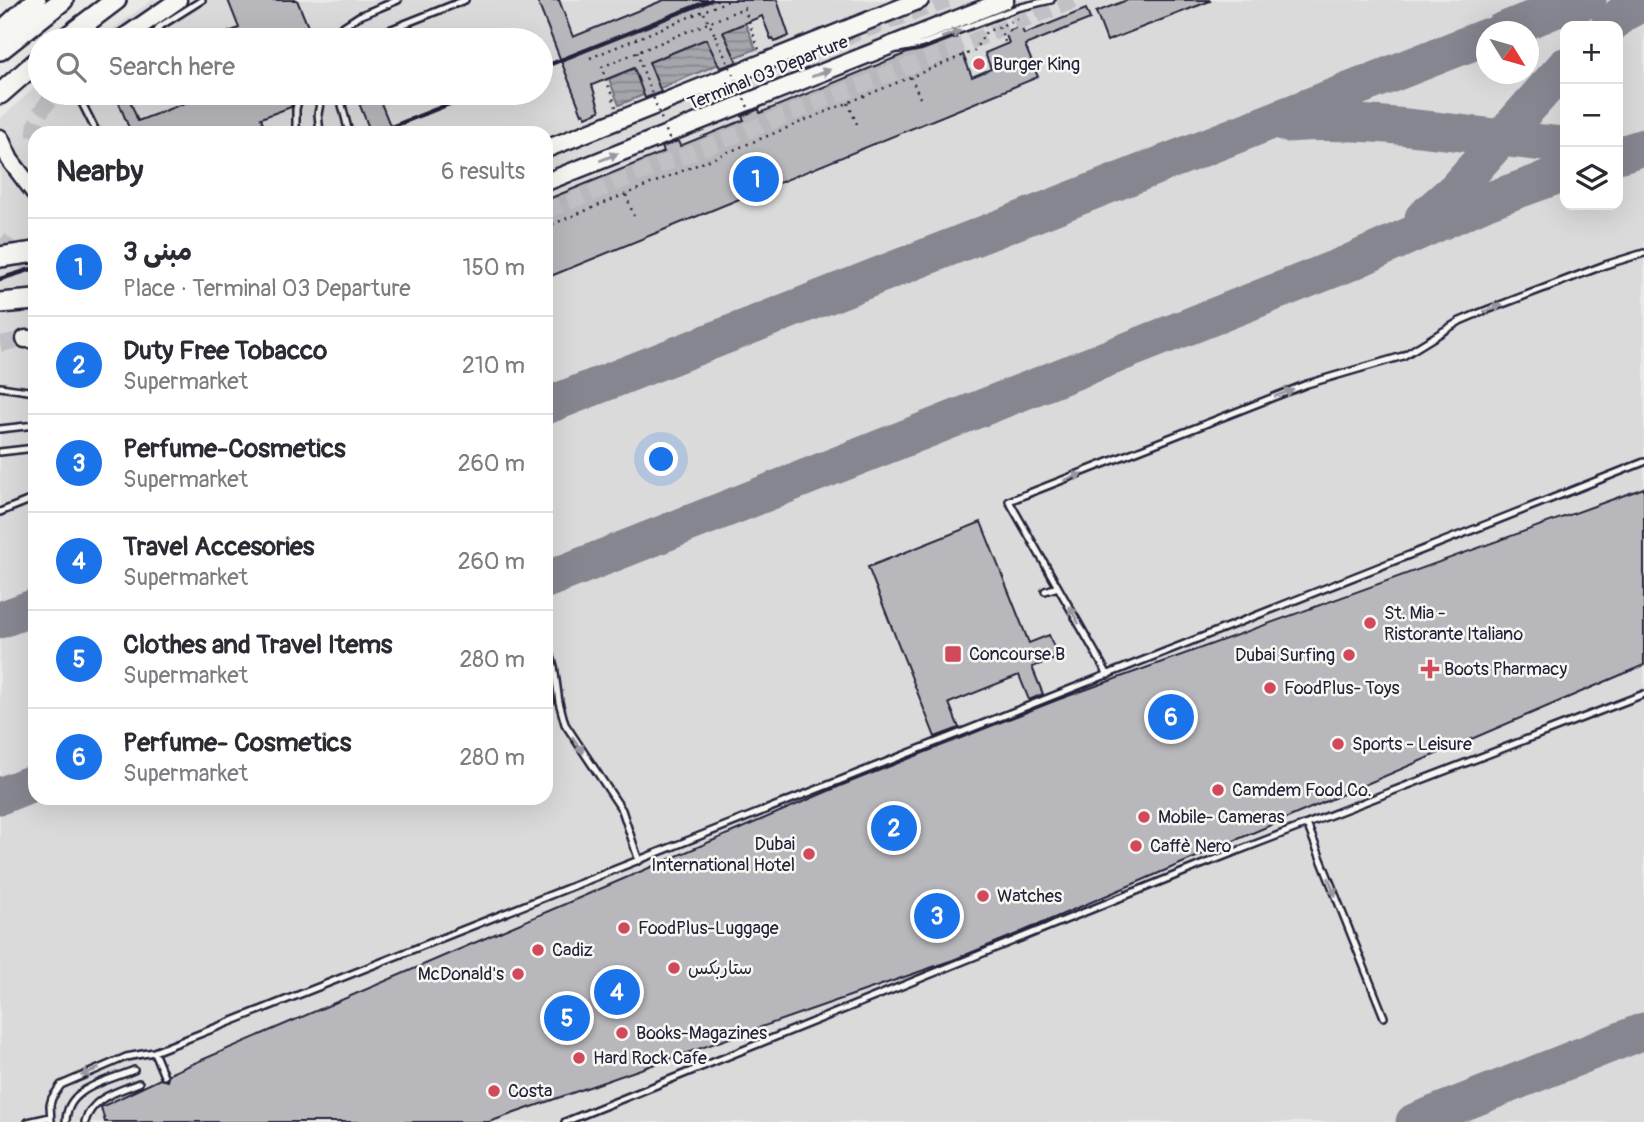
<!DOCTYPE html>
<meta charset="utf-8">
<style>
:root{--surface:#fff;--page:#f2f2f3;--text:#2b2b33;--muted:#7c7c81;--line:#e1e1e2;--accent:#1a73e8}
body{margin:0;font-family:Pangolin,"Playpen Sans Arabic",sans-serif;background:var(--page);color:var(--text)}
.controls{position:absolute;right:21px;top:21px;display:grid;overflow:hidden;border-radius:14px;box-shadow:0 7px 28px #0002}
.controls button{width:63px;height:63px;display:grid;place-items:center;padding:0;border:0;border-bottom:2px solid var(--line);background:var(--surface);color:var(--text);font:35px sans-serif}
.compass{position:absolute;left:1476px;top:21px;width:63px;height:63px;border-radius:50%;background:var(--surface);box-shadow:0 7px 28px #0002;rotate:127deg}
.you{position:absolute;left:662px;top:460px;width:24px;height:24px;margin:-18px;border:5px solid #fff;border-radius:50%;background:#1a73e8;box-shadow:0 0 0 10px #1a73e833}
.badge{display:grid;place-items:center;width:46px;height:46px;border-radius:50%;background:var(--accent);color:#fff;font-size:23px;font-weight:700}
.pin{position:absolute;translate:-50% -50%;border:4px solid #fff;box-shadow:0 2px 7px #0006}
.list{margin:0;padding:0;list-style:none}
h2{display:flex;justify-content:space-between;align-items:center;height:91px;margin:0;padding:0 28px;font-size:30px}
h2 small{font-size:23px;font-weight:400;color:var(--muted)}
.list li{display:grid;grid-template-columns:46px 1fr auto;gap:21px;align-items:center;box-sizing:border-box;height:98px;padding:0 28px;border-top:2px solid var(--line)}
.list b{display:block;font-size:26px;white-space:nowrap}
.list p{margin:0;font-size:23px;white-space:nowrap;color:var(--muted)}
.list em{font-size:23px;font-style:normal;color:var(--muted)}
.icon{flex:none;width:38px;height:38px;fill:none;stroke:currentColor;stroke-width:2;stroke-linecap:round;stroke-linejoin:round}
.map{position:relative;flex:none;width:1644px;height:1122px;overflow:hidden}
.search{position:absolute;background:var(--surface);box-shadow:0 7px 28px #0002;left:28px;top:28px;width:525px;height:77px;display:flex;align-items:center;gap:18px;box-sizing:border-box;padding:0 24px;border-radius:38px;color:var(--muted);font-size:26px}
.panel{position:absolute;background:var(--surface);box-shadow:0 7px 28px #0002;left:28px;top:126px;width:525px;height:679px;border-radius:21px}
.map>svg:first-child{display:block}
</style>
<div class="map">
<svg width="1644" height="1122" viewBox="0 0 1644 1122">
<defs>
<pattern id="water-rules" width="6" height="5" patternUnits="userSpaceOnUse" patternTransform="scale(1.75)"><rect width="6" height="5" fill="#a5a5ac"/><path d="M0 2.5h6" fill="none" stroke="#86868d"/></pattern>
</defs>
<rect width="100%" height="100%" fill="#e9e9e7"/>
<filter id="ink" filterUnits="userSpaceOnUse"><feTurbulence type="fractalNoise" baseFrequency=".0143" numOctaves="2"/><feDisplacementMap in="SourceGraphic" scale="14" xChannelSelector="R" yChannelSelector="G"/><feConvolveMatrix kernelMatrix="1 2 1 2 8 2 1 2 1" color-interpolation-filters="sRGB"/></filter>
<g filter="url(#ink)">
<path fill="#dadada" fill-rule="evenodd" d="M 152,0 L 1644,0 L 1644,1122 L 0,1122 L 0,119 L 40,83 L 40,93 L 541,93 L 541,40 L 97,40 ZM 1565,26 L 1618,26 L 1618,205 L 1565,205 ZM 1486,32 L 1528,32 L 1528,74 L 1486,74 ZM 35,133 L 546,133 L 546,798 L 35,798 Z"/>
<path fill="url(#water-rules)" stroke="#71717f" stroke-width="2" d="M 745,23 L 756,49 L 619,105 L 609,79 Z"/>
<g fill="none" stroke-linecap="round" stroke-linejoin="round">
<path stroke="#868691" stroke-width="37" d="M 1609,26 L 1622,14 L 1644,2
M 1500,32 L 1559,8 L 1588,0
M 1287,124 C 1380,117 1473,137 1565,145
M 1618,155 L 1644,147
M 1423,218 L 1455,190 L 1565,66
M 546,406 L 1486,37
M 546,580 L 1349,263 L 1487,201 L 1565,173
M 0,620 L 35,607
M 0,796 L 35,782
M 1414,1122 L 1644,1031"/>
</g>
<path fill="#b8b8bc" stroke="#22223b" stroke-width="2" d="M 228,0 L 297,0 L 309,29 L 281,40 L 209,40 L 239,28 Z
M 537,0 L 559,0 L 573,37 L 664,0 L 777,0 L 789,36 L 775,42 L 773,38 L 771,39 L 762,16 L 723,32 L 737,62 L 720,68 L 706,39 L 649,62 L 661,92 L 645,98 L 634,68 L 592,85 L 600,111 L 586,117 L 584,113 L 582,114 Z
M 1127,0 L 1209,0 L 1210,1 L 1107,41 L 1096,12 Z
M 1086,9 L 1090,19 L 1025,45 L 1038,77 L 546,278 L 546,200 L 664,152 L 662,147 L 678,141 L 680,146 L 744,120 L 742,116 L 759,109 L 760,113 L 907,53 L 922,50 L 956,37 L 972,77 L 991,69 L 985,53 L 1009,43 L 1005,32 L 1021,26 L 1024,34 Z
M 115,93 L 127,93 L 138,121 L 211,93 L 292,93 L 294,97 L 291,107 L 261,118 L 267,133 L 131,133 Z
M 355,93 L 377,93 L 393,133 L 371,133 Z
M 1644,488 L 1644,665 L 1012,936 L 953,960 L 489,1122 L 105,1122 L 101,1107 L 160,1079 L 167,1081 L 169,1074 L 840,786 L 1057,700 Z
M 981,522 L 1029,643 L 1049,635 L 1058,658 L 1032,667 L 1043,694 L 1029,700 L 1019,675 L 949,703 L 959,728 L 935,737 L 868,567 Z"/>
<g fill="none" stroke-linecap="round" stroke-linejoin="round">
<path stroke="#c1c1c5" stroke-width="16" stroke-dasharray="16 8" stroke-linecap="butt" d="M 843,38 L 948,0
M 35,136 C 34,116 44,106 57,93
M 546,211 L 1075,0
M 0,240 L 35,270
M 0,344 L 25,339"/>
<g stroke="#22223b" stroke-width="10">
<path id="service" d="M 152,40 L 159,27 L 202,0
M 322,40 L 359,16 L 398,0
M 364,40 L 465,0
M 898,49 L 920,45 L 1017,8 L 1051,0
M 77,93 L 97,133
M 339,93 L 349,133
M 296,133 L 296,109 L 300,93
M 320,133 L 318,114 L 322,93
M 0,387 L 35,392
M 0,429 L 35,425
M 0,452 L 35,448
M 0,512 L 35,498
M 1045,591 L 1058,587
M 546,641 L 554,666 L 559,702 L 565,724 L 622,810 L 639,861
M 1108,675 L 1009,501 L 1307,384 L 1403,356 L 1460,321 L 1479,313 L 1605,265 L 1644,253
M 1307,824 L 1384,1017
M 154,1052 L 164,1076
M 28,1122 L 50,1117
M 51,1122 L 50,1105 L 52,1098 L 61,1085 L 126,1057 L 154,1052 L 1644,462
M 66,1122 C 66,1087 108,1081 134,1070
M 85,1122 C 92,1097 117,1092 139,1083
M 565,1122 L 1201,865 L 1644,694"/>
</g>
<g stroke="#22223b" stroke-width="21">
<path id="secondary" d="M 120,40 L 178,0
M 0,138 L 10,160 L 35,193
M 546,149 L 920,0
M 546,182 L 1005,0
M 25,339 L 35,339"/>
</g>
<g stroke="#22223b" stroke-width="24">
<path id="trunk" d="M 0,33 L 36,0
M 63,40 L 116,0
M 0,50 L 63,0
M 0,94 L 40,59
M 0,257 L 35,252
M 0,303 L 35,300"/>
</g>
<path stroke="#22223b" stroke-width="2.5" stroke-dasharray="2 5" stroke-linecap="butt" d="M 704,13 L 715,35
M 999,27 L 1006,44
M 637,52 L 641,65
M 590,58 L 730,0
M 911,77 L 920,98
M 848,103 L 857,124
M 616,107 L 602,67 L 744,8 L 759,50
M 626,195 L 634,216
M 546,227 L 974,51 L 986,32 L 1020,18"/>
<use href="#service" stroke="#f6f6f2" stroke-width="5"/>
<use href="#secondary" stroke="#f6f6f2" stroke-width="16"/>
<use href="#trunk" stroke="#f6f6f2" stroke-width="19"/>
<path stroke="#22223b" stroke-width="4.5" d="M 541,68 L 711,0
M 376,133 L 477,93
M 0,279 L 35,268"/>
<path stroke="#22223b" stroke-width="2.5" stroke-dasharray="2 5" stroke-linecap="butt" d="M 715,35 L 752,116
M 641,65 L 673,149"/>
</g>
<defs><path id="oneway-solid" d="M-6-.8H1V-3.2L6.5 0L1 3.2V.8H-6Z" transform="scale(1.75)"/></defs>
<g fill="#9797a0">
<use href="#oneway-solid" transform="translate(951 34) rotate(-21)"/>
<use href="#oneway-solid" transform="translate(821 73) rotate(-22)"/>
<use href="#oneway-solid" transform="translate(609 157) rotate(-22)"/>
<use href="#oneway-solid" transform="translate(1493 308) rotate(-21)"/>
<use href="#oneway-solid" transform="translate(1284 393) rotate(-21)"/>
<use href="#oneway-solid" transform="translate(1073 477) rotate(-21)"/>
<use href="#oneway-solid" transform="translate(1074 615) rotate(-119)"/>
<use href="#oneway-solid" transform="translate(578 745) rotate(56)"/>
<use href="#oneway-solid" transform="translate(1332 887) rotate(69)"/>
<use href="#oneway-solid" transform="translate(90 1072) rotate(157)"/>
</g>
</g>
<g fill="#d1495b" stroke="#f6f6f2" stroke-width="2.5">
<circle cx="979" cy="64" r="7"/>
<circle cx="1370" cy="623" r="7"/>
<rect x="944" y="645" width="18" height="18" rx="3.5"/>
<circle cx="1349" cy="655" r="7"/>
<path d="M1426.5 658.5h7v7h7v7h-7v7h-7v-7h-7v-7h7z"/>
<circle cx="1270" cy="688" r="7"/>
<circle cx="1338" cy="744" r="7"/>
<circle cx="1218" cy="790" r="7"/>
<circle cx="1144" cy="817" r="7"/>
<circle cx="1136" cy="846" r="7"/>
<circle cx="809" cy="854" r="7"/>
<circle cx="983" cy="896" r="7"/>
<circle cx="624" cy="928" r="7"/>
<circle cx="538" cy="950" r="7"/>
<circle cx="674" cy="968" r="7"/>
<circle cx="518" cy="974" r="7"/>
<circle cx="622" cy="1033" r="7"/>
<circle cx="579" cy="1058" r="7"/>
<circle cx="494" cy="1091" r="7"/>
</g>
<g text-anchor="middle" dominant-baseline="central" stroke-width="5" stroke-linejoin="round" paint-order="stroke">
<g font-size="18" fill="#22223b" stroke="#f6f6f2" text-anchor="start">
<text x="993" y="64">Burger King</text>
<text x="1384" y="613">St. Mia -<tspan x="1384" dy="21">Ristorante Italiano</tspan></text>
<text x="969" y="654">Concourse B</text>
<text x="1335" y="655" text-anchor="end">Dubai Surfing</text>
<text x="1444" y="669">Boots Pharmacy</text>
<text x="1284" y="688">FoodPlus- Toys</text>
<text x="1352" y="744">Sports - Leisure</text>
<text x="1232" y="790">Camdem Food Co.</text>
<text x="1158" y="817">Mobile- Cameras</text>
<text x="795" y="844" text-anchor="end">Dubai<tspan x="795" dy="21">International Hotel</tspan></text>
<text x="1150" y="846">Caffè Nero</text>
<text x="997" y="896">Watches</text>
<text x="638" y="928">FoodPlus-Luggage</text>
<text x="552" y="950">Cadiz</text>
<text x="688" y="968">ستاربكس</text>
<text x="504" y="974" text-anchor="end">McDonald's</text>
<text x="636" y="1033">Books-Magazines</text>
<text x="593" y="1058">Hard Rock Cafe</text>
<text x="508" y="1091">Costa</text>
</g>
<g font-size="18" fill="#22223b" stroke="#f6f6f2">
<text transform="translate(768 73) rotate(-22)">Terminal 03 Departure</text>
</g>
</g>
</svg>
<div class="controls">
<button>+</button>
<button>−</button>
<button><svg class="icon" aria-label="layers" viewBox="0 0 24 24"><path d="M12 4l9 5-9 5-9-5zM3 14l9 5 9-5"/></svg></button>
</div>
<svg class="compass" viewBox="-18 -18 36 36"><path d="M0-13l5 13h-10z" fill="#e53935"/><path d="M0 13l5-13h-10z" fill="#7c7c81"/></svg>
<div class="you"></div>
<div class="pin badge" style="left:756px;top:179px">1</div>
<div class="pin badge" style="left:894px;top:828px">2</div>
<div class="pin badge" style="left:937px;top:916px">3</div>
<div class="pin badge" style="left:617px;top:992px">4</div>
<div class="pin badge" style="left:567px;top:1018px">5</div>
<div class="pin badge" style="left:1171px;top:717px">6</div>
<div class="search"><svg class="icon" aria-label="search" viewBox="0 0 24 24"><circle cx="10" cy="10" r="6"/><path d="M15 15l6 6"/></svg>Search here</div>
<section class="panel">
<h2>Nearby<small>6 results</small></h2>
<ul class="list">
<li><span class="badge">1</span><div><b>مبنى 3</b><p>Place · Terminal 03 Departure</p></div><em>150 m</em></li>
<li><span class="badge">2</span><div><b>Duty Free Tobacco</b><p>Supermarket</p></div><em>210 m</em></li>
<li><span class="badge">3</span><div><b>Perfume-Cosmetics</b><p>Supermarket</p></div><em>260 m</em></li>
<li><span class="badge">4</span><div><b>Travel Accesories</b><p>Supermarket</p></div><em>260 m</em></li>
<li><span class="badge">5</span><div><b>Clothes and Travel Items</b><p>Supermarket</p></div><em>280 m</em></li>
<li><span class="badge">6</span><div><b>Perfume- Cosmetics</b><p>Supermarket</p></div><em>280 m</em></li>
</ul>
</section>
</div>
